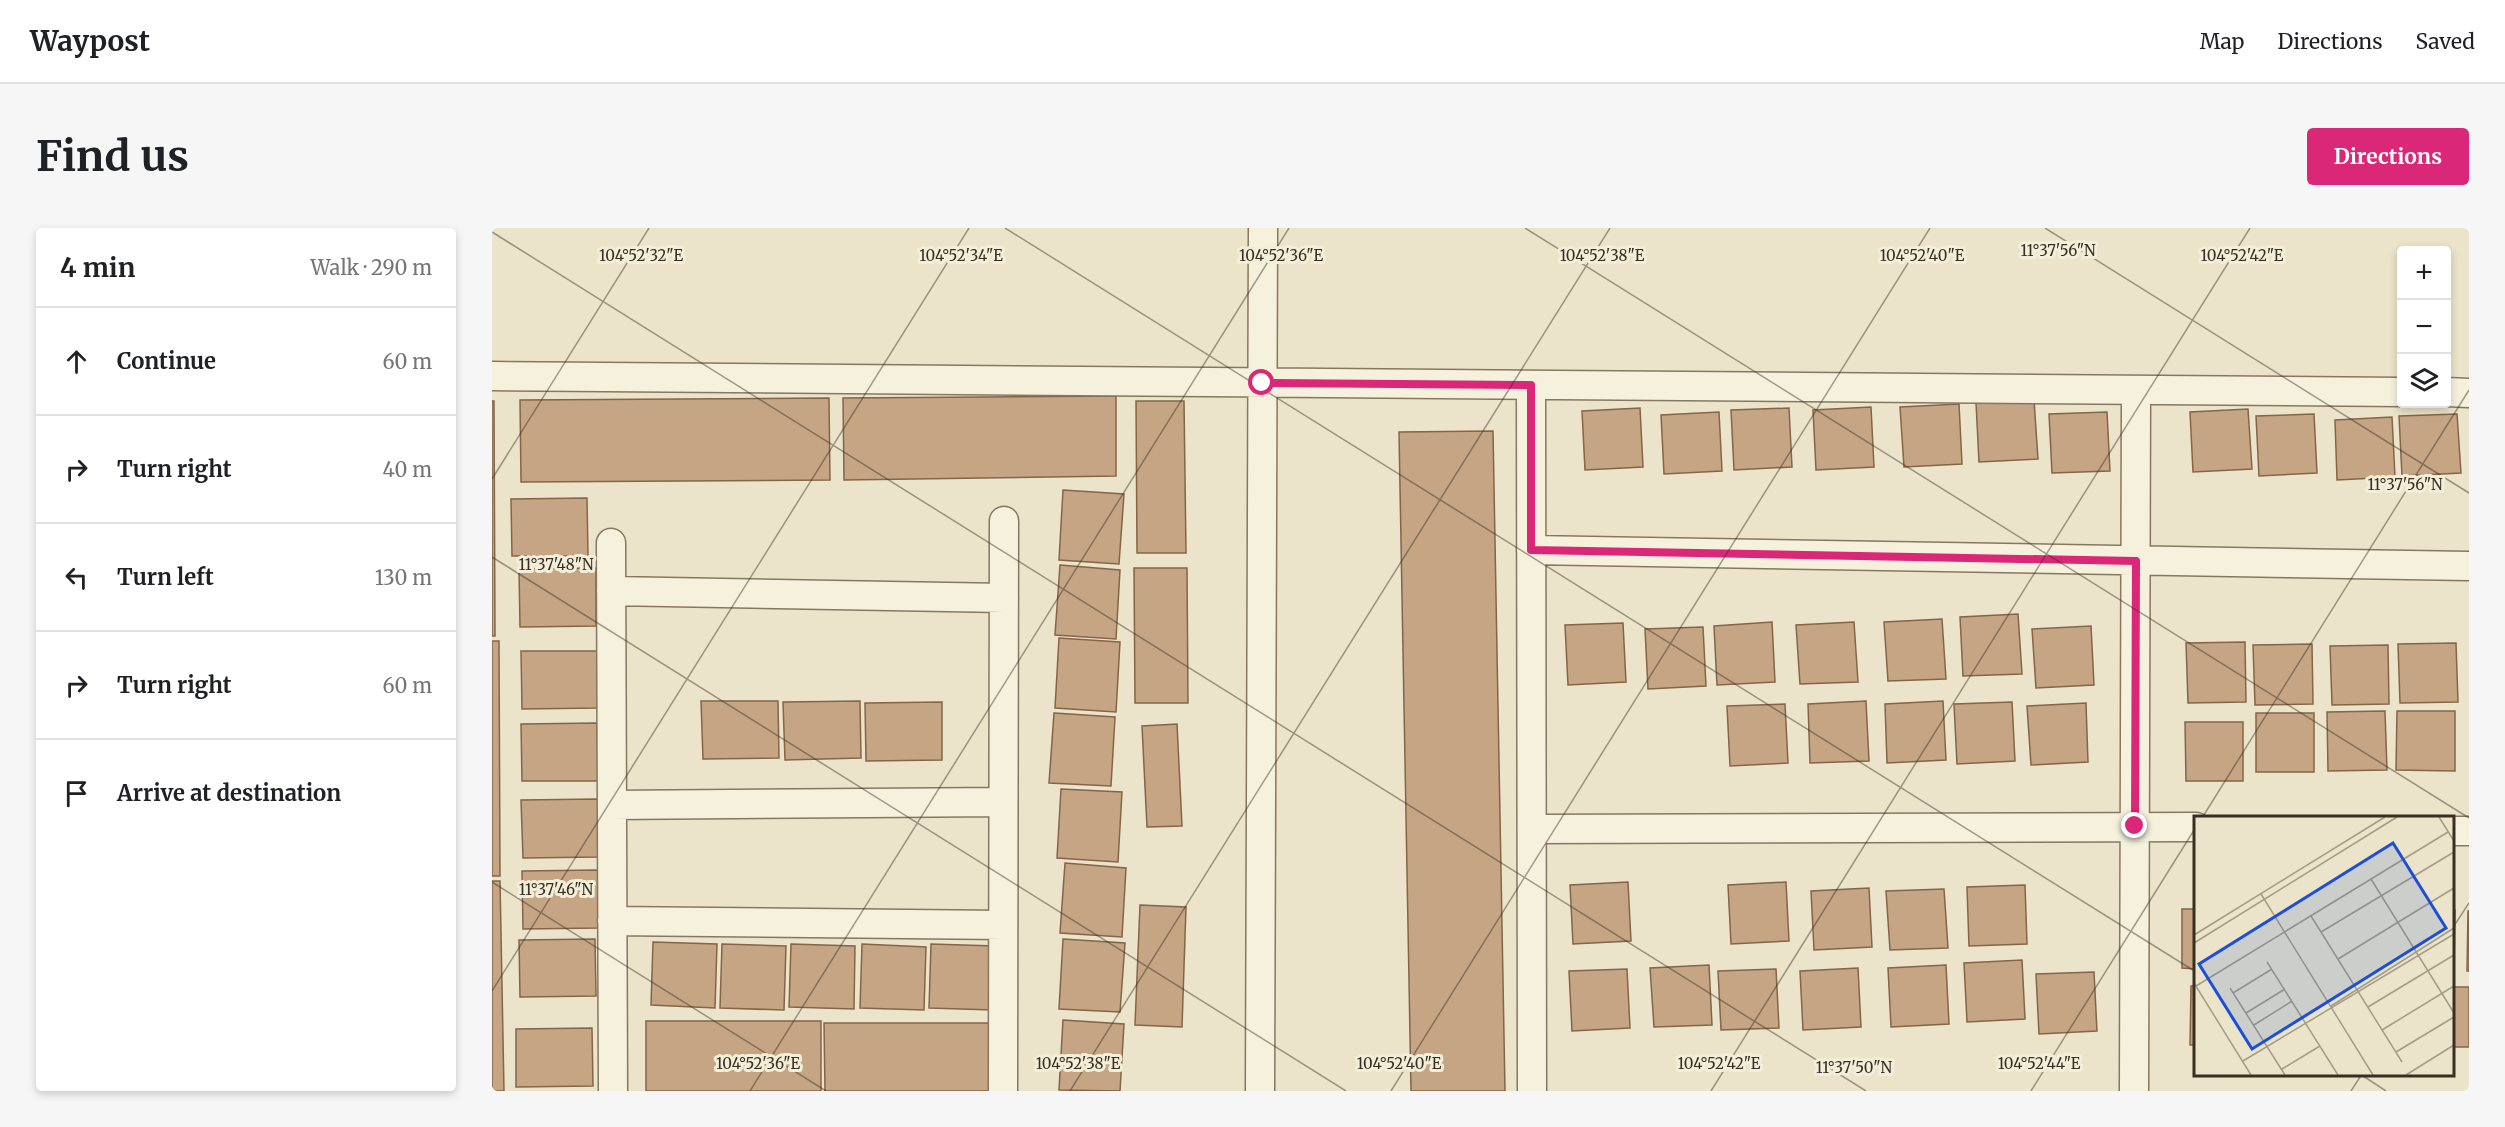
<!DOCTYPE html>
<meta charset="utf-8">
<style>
:root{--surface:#fff;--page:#f6f6f6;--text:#202124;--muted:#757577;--line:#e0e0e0;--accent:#db2777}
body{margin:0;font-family:Merriweather,serif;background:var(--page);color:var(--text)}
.controls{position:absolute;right:18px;top:18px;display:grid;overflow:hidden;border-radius:6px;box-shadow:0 3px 9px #0003}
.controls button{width:54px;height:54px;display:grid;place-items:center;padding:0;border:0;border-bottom:2px solid var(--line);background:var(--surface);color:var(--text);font:30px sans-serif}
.stop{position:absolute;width:18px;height:18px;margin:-14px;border:4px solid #db2777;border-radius:50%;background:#fff}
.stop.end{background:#db2777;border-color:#fff;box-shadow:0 2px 6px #0008}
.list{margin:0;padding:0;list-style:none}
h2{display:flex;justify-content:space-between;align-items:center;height:78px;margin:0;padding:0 24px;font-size:26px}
h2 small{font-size:20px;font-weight:400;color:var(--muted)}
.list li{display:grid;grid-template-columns:39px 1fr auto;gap:18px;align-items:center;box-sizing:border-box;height:108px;padding:0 24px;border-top:2px solid var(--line)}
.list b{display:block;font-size:22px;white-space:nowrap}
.list em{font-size:20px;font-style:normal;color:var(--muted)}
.icon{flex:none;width:33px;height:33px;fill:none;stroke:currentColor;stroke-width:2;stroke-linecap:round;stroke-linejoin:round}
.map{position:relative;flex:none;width:1977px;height:863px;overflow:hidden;border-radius:6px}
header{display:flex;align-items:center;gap:36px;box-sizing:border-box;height:84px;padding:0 30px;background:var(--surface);border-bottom:2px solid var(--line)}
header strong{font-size:28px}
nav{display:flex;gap:33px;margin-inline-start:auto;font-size:21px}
.intro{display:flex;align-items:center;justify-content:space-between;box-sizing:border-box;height:144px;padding:0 36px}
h1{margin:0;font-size:42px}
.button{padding:15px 27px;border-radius:6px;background:var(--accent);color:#fff;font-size:21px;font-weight:700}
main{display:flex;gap:36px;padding:0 36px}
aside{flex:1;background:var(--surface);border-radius:6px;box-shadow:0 3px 9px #0003}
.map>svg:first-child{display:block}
</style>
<header>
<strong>Waypost</strong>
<nav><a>Map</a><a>Directions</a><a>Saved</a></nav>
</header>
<div class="intro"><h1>Find us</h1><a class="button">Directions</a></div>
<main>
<aside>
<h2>4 min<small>Walk · 290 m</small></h2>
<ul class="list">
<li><svg class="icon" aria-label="ahead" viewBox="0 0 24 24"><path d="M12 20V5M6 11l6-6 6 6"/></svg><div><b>Continue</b></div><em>60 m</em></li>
<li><svg class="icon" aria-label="right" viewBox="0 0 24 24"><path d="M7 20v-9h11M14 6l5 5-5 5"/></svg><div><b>Turn right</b></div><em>40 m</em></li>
<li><svg class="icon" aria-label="left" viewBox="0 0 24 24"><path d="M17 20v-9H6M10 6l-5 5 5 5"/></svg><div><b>Turn left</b></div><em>130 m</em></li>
<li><svg class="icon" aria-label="right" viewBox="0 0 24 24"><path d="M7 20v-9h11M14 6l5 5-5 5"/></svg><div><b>Turn right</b></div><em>60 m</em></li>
<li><svg class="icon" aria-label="arrive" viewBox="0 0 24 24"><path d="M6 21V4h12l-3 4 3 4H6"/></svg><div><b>Arrive at destination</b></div></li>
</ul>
</aside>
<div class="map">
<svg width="1977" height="863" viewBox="0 0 1977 863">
<rect width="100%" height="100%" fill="#ebe4ca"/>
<path fill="#c6a584" stroke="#846548" stroke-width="1.5" d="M 624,168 L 624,248 L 352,252 L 351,170 Z
M 337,170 L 338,252 L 29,254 L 28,172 Z
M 1542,172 L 1546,231 L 1487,234 L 1484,175 Z
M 0,173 L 2,173 L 3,408 L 0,408 Z
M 644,173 L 692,173 L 694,325 L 645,325 Z
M 1467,176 L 1470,236 L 1412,239 L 1408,179 Z
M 1379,179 L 1382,239 L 1324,242 L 1321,182 Z
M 1148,180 L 1151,239 L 1093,242 L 1090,183 Z
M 1297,180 L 1300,239 L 1242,242 L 1239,182 Z
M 1756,181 L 1760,241 L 1701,244 L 1698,184 Z
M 1227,184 L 1230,243 L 1172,246 L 1169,187 Z
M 1615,184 L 1618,243 L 1560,245 L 1557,186 Z
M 1822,186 L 1825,245 L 1767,248 L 1764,188 Z
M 1965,186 L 1969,245 L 1910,248 L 1907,188 Z
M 1900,189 L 1903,249 L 1845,252 L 1843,192 Z
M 1001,203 L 1013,863 L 919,863 L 907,204 Z
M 571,262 L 632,266 L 627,336 L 567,332 Z
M 95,270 L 96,328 L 20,328 L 19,271 Z
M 568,337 L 628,342 L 624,411 L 563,407 Z
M 104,340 L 104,398 L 28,399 L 27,341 Z
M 642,340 L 695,340 L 696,475 L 643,475 Z
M 1526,386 L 1530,446 L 1471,448 L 1468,389 Z
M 1450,391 L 1454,451 L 1396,453 L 1392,394 Z
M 1280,394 L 1283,454 L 1225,457 L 1222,398 Z
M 1362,394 L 1366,454 L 1308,456 L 1304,397 Z
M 1131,395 L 1134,454 L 1076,457 L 1073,397 Z
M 1599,398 L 1602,457 L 1544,460 L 1540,401 Z
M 1211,399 L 1214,458 L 1156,461 L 1153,401 Z
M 567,410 L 628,414 L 624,484 L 563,480 Z
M 0,413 L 7,413 L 8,648 L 0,648 Z
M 1753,414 L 1754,474 L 1696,475 L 1694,415 Z
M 1964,415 L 1966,474 L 1908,475 L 1906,416 Z
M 1820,416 L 1821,476 L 1763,477 L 1761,417 Z
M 1896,417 L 1897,476 L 1840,477 L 1838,418 Z
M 29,423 L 106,423 L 106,480 L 30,481 Z
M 209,473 L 286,473 L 287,530 L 211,531 Z
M 368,473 L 369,530 L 293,532 L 291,474 Z
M 1374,473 L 1377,533 L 1318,535 L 1316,476 Z
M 1451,473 L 1454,532 L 1395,535 L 1393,476 Z
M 450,474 L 450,532 L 374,533 L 373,475 Z
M 1520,474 L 1523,533 L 1465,536 L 1462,476 Z
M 1594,475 L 1596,534 L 1539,537 L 1535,478 Z
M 1293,476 L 1296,535 L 1238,538 L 1235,478 Z
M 1893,483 L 1895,542 L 1836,543 L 1835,484 Z
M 1905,483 L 1963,483 L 1963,543 L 1904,542 Z
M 562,485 L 623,489 L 619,558 L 557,555 Z
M 1764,485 L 1822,485 L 1822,544 L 1764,544 Z
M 1693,494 L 1751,494 L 1751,553 L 1694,553 Z
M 105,495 L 106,553 L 30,553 L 29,496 Z
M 685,496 L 690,598 L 655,599 L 650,498 Z
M 569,561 L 630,564 L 626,634 L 565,630 Z
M 106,571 L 107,629 L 31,630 L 29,572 Z
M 573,635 L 634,640 L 630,709 L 568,705 Z
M 106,642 L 107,700 L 31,701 L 30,643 Z
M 0,653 L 8,653 L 12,863 L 0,863 Z
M 1136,654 L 1139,713 L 1081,716 L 1078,657 Z
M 1294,654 L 1297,713 L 1239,716 L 1236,657 Z
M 1533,657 L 1535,716 L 1477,718 L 1475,659 Z
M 1377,660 L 1380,719 L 1322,722 L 1319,663 Z
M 1452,661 L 1456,720 L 1398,722 L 1394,663 Z
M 648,677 L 694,679 L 690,799 L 643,797 Z
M 1690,681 L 1704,681 L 1704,741 L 1690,740 Z
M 1960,682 L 1963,682 L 1962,741 L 1960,741 Z
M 1976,683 L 1977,683 L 1977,743 L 1975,743 Z
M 103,711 L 104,768 L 28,769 L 27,712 Z
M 571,711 L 633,715 L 628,784 L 567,781 Z
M 161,714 L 225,716 L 223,780 L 159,777 Z
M 230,716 L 294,718 L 292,782 L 228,780 Z
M 299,716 L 363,718 L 362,781 L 297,779 Z
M 370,716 L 434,719 L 432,782 L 368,780 Z
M 439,716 L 503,718 L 501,782 L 437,780 Z
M 1530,732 L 1533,791 L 1475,794 L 1472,735 Z
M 1217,737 L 1220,797 L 1162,799 L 1158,740 Z
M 1454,737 L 1457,796 L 1399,799 L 1396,740 Z
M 1366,740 L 1369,799 L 1311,802 L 1308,743 Z
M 1135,741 L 1138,800 L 1080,803 L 1077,743 Z
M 1284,741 L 1287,800 L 1229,802 L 1226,743 Z
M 1602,744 L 1605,803 L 1547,806 L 1544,746 Z
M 1699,758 L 1704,758 L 1704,817 L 1698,817 Z
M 1960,759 L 1977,759 L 1977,819 L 1960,819 Z
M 571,792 L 632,796 L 628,863 L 567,862 Z
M 154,793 L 329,793 L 329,863 L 154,863 Z
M 332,795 L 508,795 L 508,863 L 333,863 Z
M 100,800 L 101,858 L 24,859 L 24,801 Z"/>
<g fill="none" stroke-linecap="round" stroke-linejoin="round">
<g stroke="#867860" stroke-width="31">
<path id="minor" d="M 0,148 L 1910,164
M 1039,157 L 1040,863
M 1954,164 L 1977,165
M 119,315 L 121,863
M 1039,322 L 1977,338
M 119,363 L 512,370
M 120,577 L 511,574
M 1040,601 L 1704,599
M 1960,603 L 1977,603
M 120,693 L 511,697
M 511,863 L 512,293
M 768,863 L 771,0
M 1642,863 L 1644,163"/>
</g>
<use href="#minor" stroke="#f6f1dd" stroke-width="28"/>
</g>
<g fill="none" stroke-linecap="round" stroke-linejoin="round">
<path stroke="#db2777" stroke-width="8" d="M 770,155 L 1039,157 L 1039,322 L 1644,333 L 1643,598"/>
</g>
<path fill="none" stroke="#382f22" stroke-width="1.5" stroke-opacity="0.45" d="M 513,0 L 1704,744M 1033,0 L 1977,590M 1553,0 L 1977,265M 0,4 L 1374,863M 0,251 L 157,0M 0,329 L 854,863M 1710,590 L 1977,162M 0,654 L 334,863M 1960,701 L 1977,675M 0,763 L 477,0M 1868,846 L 1894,863M 258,863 L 797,0M 578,863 L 1118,0M 899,863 L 1438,0M 1219,863 L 1758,0M 1539,863 L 1704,599M 1859,863 L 1870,846"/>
<g transform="translate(1702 588)">
<rect width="260" height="260" fill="#ebe4ca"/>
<path fill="none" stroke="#a39c87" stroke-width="1.5" d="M 245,1 L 260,25M 177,63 L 260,197M 67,78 L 179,259M 117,100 L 208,246M 127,116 L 260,36M 0,119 L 191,1M 0,127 L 203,1M 144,143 L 260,72M 73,146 L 144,259M 0,167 L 57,259M 2,170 L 254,16M 36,172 L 91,259M 39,177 L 78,153M 137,190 L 260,112M 174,191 L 260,139M 52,197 L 91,173M 60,209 L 98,185M 188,214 L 260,170M 202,236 L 260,201M 49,245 L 260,118M 88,253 L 126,230M 212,259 L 260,229"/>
<path fill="#1d4ed8" fill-opacity="0.15" stroke="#1d4ed8" stroke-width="3" d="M 199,27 L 252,112 L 58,233 L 5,148 Z"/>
<rect width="260" height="260" fill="none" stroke="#382f22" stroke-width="3"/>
</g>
<g font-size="15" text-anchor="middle" fill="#382f22" stroke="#f3eed9" stroke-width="6" stroke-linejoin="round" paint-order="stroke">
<text x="1566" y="28">11°37'56"N</text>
<text x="149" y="33">104°52'32"E</text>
<text x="469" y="33">104°52'34"E</text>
<text x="789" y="33">104°52'36"E</text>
<text x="1110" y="33">104°52'38"E</text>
<text x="1430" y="33">104°52'40"E</text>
<text x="1750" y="33">104°52'42"E</text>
<text x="1913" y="262">11°37'56"N</text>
<text x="64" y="342">11°37'48"N</text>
<text x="64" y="667">11°37'46"N</text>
<text x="266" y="841">104°52'36"E</text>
<text x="586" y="841">104°52'38"E</text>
<text x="907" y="841">104°52'40"E</text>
<text x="1227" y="841">104°52'42"E</text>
<text x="1547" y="841">104°52'44"E</text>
<text x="1362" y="845">11°37'50"N</text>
</g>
</svg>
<div class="controls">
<button>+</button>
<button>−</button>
<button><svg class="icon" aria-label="layers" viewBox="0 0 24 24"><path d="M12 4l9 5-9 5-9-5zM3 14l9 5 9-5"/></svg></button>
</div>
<div class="stop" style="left:770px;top:155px"></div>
<div class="stop end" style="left:1643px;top:598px"></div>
</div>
</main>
